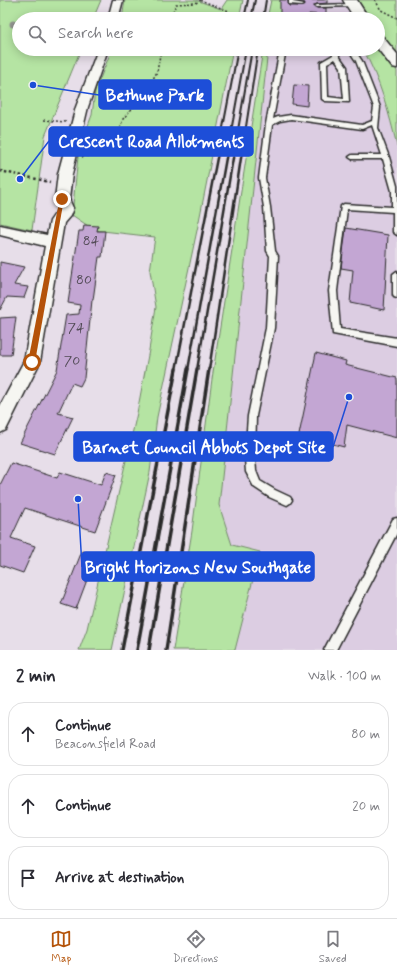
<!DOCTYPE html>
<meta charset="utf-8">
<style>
:root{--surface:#fff;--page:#f2f2f3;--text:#2b2b33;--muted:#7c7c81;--line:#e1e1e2;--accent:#b45309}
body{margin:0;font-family:Mynerve,sans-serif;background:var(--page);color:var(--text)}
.stop{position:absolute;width:12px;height:12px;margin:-9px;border:3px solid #b45309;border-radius:50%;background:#fff}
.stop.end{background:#b45309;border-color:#fff;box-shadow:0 1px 4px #0008}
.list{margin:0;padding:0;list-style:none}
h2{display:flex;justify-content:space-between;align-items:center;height:52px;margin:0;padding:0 16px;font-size:17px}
h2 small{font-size:13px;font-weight:400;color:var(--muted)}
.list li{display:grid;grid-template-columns:26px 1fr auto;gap:12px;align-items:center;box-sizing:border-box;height:64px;margin:0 8px 8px;padding:0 8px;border:1px solid var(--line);border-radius:16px}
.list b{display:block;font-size:15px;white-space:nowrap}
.list p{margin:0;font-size:13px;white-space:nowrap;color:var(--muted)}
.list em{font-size:13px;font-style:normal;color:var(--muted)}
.icon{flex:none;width:22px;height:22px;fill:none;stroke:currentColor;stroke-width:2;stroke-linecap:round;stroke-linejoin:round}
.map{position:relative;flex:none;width:397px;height:650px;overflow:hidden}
.search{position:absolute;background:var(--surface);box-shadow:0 2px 10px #0003;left:12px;right:12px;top:12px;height:44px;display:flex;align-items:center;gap:10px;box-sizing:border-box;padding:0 14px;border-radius:22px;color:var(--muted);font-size:15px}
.sheet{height:268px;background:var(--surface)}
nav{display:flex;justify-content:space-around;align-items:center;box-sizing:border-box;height:56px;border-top:1px solid var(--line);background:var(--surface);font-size:11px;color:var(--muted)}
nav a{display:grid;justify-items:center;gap:2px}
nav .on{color:var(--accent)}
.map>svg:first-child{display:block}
</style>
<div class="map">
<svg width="397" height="650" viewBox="0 0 397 650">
<rect width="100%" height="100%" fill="#e7dee9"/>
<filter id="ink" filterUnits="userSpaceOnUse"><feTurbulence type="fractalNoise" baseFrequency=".025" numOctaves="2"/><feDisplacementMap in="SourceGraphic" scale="8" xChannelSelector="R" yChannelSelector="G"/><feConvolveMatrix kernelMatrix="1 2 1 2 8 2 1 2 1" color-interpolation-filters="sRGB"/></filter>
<g filter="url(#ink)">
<path fill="#dccde2" d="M 283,0 L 343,0 L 354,19 L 282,12 Z
M 268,49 L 363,49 L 375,71 L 391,120 L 397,147 L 397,650 L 235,650 L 260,552 L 232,545 L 219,505 Z"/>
<path fill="#b5e4a3" stroke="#708867" d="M 0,0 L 101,0 L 93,19 L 19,19 L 19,49 L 81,49 L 45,136 L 32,230 L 0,223 Z
M 125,0 L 196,0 L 221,9 L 227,0 L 243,0 L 239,19 L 122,19 Z
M 271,0 L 283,0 L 282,12 L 351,19 L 291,19 L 271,17 L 271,19 L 267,19 Z
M 358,0 L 397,0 L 397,57 L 378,29 L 378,19 L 371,19 Z
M 112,49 L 233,49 L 199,221 L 157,417 L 150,472 L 112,650 L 79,650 L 87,629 L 137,413 L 149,350 L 156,307 L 150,271 L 155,237 L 94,230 L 72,215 L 78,157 L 85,145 L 86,131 L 92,115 L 95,91 Z
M 263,49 L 268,49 L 219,505 L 232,545 L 260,552 L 235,650 L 173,650 L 192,531 L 212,379 Z
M 363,49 L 378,49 L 389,57 L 397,71 L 397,146 C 389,113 380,80 363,49 Z"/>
<path fill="#c3a6d3" stroke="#2b2b2b" d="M 280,0 L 288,0 L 289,6 L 302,6 L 305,3 L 294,0 L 327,0 L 327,3 L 317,4 L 314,5 L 317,8 L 326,8 L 326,15 L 309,14 L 308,19 L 280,19 Z
M 294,85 L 308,86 L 307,106 L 292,104 Z
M 84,225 L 98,226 L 97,231 L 105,231 L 102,257 L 99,257 L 93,300 L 92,300 L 84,378 L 80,386 L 72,383 L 58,413 L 73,417 L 55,454 L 20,443 L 57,370 L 66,315 L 79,314 L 80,305 L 68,303 L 79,231 L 83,231 Z
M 346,228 L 388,235 L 384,310 L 350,303 L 353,270 L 341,268 Z
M 0,262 L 24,267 L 14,285 L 28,287 L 24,298 L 7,297 L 0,310 Z
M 16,317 L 11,355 L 0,355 L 0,318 Z
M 316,353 L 346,361 L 345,365 L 397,378 L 397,438 L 347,425 L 344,447 L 299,435 Z
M 11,463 L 57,478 L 60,472 L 101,485 L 106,472 L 116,475 L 95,531 L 25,508 L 11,538 L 35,546 L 23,573 L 0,565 L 0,485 Z
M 82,551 L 96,556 L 76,609 L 61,604 Z"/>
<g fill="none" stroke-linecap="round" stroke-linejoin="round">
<g stroke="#2b2b2b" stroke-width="3">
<path id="service" d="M 289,0 L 293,0 L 293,2 L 304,4 L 302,5 L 289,4 Z
M 353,4 L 355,4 L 355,6 L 317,7 L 315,6 L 317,5 Z
M 280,49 L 286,49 L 273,119 L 278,117 L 291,115 L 362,125 L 372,121 L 374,107 L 356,61 L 348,49 L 354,49 L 362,61 L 380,107 L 378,128 L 389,157 L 397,186 L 397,235 L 393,232 L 393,212 L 347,209 L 337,291 L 340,329 L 397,338 L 397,346 L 333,334 L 329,291 L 341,206 L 344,204 L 392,207 L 392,191 L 383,159 L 352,159 L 349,157 L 352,155 L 382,155 L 372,125 L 362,129 L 291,119 L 280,121 L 272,125 L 265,178 L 270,207 L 275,251 L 278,256 L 274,328 L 256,416 L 255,458 L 256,471 L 260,481 L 275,490 L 290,497 L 292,500 L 290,503 L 287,505 L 269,497 L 254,487 L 246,472 L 245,458 L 248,416 L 266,328 L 270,256 L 267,251 L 264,207 L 259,178 L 266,124 Z
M 332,49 L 338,49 L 339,56 L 347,67 L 349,102 L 325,101 L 322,99 L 321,62 L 333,55 ZM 335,59 L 341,67 L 344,99 L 328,97 L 327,63 Z
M 397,271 L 397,298 L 394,297 L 393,295 L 393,274 Z
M 397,518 L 397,533 L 336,650 L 324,650 L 393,519 Z"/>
</g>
<g stroke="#2b2b2b" stroke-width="3">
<path id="minor" d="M 113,0 L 123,0 L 118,19 L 108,19 Z
M 98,49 L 108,49 L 88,107 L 72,174 L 69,199 L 73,208 L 70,216 L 64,223 L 40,362 L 6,430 L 0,433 L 0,406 L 24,361 L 45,246 L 0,235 L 0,225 L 47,235 L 50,221 L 59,208 L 55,199 L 58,174 L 76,107 Z"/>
</g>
<g stroke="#2b2b2b" stroke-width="3">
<path id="primary" d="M 343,0 L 357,0 L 369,19 L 355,19 Z
M 378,36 L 383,37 L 397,54 L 397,68 L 392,67 L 378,49 Z"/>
</g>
<path stroke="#2b2b2b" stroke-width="1.5" stroke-dasharray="2 2" stroke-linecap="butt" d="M 200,0 L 229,11
M 375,0 L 381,10 L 397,18
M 273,14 L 328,19
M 170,19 L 176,4 L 196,3 L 200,0
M 44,120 L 66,122
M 82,157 L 102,152 L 117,137 L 123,119 L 144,95 L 157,72 L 161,49"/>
<path stroke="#2b2b2b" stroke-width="2.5" stroke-dasharray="2.5 2.5" stroke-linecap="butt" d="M 0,171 L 50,182"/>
<use href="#service" fill="#f6f6f2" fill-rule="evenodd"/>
<use href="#minor" fill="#f6f6f2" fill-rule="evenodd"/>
<use href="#primary" fill="#f6f6f2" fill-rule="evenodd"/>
<path stroke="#2b2b2b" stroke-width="2" d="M 244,19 L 248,0
M 251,19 L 255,0
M 263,19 L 266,0
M 217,159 L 238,49
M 226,159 L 246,49
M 233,159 L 251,55
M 241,159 L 258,49"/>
<path stroke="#2b2b2b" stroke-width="2.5" d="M 176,370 L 217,158
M 188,370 L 226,158
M 197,370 L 233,158
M 209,370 L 241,158"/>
<path stroke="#2b2b2b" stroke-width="3.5" d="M 122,650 L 176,369
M 137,650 L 188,369
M 149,650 L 197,369
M 166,650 L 209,369"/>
</g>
<circle fill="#939591" cx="13" cy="24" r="3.5"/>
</g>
<path fill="#b45309" d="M 60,197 L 64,199 L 35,362 L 32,365 L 28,362 Z"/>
<g text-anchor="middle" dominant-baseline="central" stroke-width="3" stroke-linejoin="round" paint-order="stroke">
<g font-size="14" fill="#514a55">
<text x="91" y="241">84</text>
<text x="84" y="280">80</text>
<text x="76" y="328">74</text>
<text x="72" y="361">70</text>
</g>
</g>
<path fill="none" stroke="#1d4ed8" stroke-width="1.5" d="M33 85L99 95M20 179L49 141M349 397L333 447M78 499L82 567"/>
<g fill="#1d4ed8" stroke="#f6f6f2" stroke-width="1.5">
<circle cx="33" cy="85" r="4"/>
<circle cx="20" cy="179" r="4"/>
<circle cx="349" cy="397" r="4"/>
<circle cx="78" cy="499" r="4"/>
</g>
<g fill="#1d4ed8" stroke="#1d4ed8" stroke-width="1.5">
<rect x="99" y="80" width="112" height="29" rx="4"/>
<rect x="49" y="127" width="204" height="29" rx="4"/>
<rect x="74" y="432" width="259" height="29" rx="4"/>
<rect x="82" y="552" width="232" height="29" rx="4"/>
</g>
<g font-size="17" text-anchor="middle" font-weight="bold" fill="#fff">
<text x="155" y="101">Bethune Park</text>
<text x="151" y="147">Crescent Road Allotments</text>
<text x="204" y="453">Barnet Council Abbots Depot Site</text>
<text x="198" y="573">Bright Horizons New Southgate</text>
</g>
</svg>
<div class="stop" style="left:32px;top:362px"></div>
<div class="stop end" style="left:62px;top:199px"></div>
<div class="search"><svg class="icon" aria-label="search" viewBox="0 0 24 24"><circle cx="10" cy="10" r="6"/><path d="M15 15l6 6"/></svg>Search here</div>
</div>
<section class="sheet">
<h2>2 min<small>Walk · 100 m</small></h2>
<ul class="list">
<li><svg class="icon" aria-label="ahead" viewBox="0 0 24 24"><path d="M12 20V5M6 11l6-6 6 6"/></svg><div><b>Continue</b><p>Beaconsfield Road</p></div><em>80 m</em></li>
<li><svg class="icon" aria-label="ahead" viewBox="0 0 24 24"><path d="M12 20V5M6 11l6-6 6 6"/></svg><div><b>Continue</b></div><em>20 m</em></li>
<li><svg class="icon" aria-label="arrive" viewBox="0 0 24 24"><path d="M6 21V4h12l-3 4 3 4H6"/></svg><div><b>Arrive at destination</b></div></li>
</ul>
</section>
<nav>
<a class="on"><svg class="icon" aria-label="map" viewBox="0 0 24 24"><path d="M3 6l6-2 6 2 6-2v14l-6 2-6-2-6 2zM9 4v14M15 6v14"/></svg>Map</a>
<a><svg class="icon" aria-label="directions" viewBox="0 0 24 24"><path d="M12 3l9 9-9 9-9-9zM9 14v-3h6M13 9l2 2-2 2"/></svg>Directions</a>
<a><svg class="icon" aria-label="saved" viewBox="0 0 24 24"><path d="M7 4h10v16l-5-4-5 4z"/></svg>Saved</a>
</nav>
